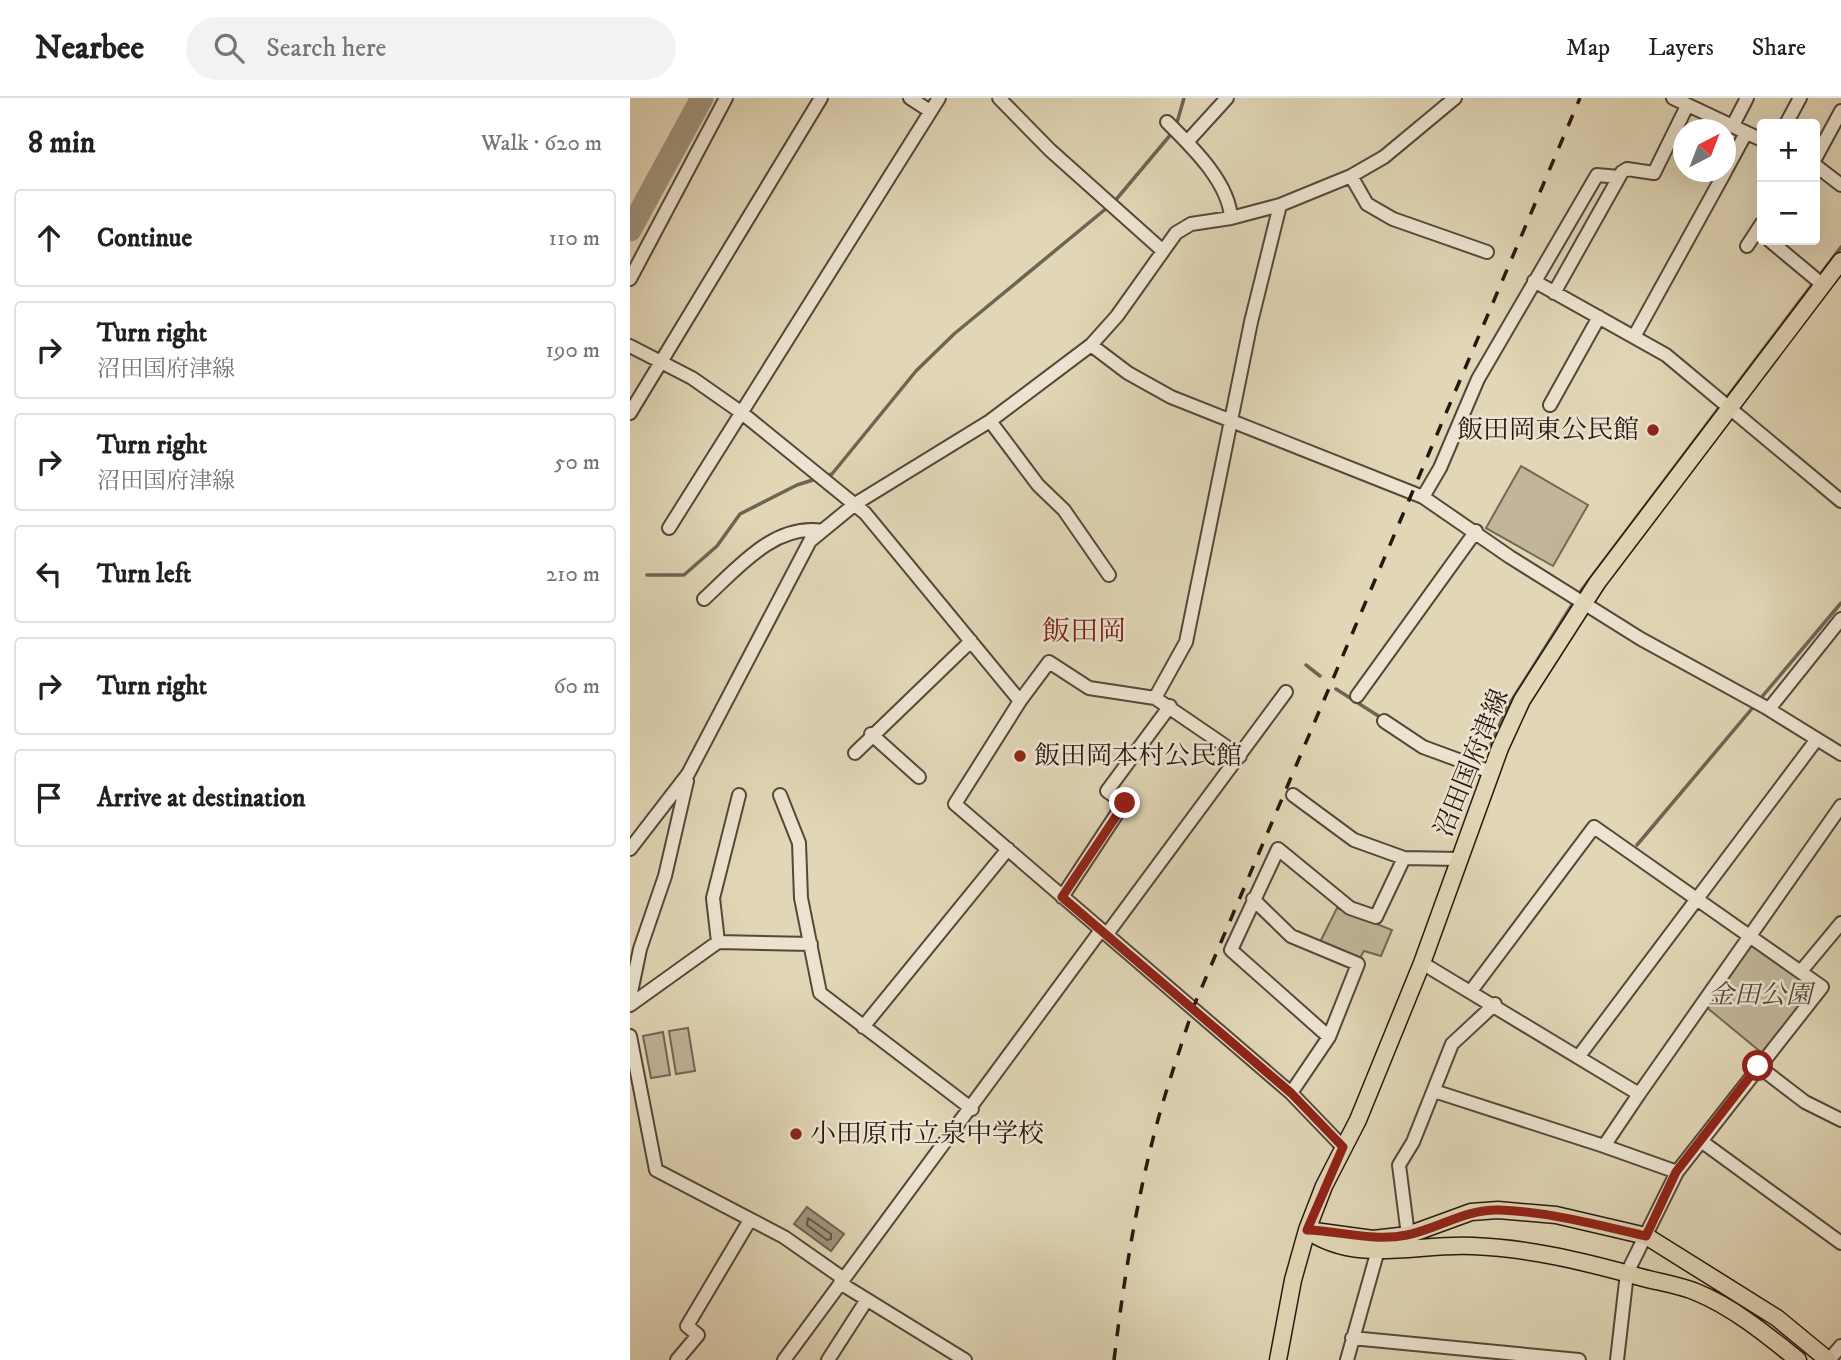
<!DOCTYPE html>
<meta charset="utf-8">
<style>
:root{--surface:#fff;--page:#f2f2f2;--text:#202124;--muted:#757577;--line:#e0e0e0}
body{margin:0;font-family:"IM FELL DW Pica","Noto Serif JP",serif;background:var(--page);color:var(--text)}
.controls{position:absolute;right:21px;top:21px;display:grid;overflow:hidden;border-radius:7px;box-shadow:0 7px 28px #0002}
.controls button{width:63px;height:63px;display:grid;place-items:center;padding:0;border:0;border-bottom:2px solid var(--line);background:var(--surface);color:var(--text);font:35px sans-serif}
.compass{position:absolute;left:1043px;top:21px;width:63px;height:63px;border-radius:50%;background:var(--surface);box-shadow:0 7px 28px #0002;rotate:42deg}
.stop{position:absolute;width:21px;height:21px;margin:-16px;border:5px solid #8f2418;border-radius:50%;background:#fff}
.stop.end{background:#8f2418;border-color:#fff;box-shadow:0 2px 7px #0008}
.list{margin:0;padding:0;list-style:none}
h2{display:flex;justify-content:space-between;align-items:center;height:91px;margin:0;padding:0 28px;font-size:30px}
h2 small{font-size:23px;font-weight:400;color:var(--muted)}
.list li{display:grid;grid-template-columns:46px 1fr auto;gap:21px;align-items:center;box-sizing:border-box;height:98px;margin:0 14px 14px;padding:0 14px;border:2px solid var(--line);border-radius:7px}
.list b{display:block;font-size:26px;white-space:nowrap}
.list p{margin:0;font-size:23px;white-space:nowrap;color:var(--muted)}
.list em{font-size:23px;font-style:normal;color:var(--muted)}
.icon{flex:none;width:38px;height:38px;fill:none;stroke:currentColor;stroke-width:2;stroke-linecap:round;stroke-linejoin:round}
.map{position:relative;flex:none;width:1211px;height:1262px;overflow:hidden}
header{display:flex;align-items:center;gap:42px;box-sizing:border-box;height:98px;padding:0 35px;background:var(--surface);border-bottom:2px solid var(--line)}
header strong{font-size:33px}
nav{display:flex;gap:38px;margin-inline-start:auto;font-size:24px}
.search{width:490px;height:63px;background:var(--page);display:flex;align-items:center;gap:18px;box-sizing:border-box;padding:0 24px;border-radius:38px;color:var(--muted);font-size:26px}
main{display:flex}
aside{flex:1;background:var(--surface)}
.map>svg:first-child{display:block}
</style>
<header>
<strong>Nearbee</strong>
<div class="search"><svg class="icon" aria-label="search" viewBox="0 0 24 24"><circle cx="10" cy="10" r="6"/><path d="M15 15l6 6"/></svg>Search here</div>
<nav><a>Map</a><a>Layers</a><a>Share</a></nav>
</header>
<main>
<aside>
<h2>8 min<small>Walk · 620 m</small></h2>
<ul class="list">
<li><svg class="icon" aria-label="ahead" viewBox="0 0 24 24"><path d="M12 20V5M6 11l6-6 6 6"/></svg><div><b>Continue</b></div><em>110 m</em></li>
<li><svg class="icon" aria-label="right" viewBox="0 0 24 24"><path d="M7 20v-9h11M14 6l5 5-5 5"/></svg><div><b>Turn right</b><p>沼田国府津線</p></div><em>190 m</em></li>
<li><svg class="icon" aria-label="right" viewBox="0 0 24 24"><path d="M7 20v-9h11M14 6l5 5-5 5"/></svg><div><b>Turn right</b><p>沼田国府津線</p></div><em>50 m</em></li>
<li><svg class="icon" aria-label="left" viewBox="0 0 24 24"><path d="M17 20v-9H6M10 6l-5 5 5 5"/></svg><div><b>Turn left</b></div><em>210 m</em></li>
<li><svg class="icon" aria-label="right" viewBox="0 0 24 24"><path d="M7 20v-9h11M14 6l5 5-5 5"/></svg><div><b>Turn right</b></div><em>60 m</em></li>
<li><svg class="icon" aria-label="arrive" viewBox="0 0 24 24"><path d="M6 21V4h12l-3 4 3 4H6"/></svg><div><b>Arrive at destination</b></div></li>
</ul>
</aside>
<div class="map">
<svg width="1211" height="1262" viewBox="0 0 1211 1262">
<rect width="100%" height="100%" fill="#e1d6b6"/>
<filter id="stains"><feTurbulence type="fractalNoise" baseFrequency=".00286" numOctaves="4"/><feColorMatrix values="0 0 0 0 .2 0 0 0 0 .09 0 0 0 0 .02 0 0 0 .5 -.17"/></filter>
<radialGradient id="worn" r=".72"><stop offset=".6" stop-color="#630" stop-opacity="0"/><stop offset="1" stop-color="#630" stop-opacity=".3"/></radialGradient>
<path fill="#c1b69a" stroke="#736756" stroke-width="2" d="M 891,368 L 958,407 L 923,468 L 856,430 Z
M 707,810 L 762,832 L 751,858 L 734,853 L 730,860 L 690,844 Z
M 1122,842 L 1187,889 L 1132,955 L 1075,908 Z
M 58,930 L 65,973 L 46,976 L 39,933 Z
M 33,934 L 40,977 L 21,980 L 13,938 Z"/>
<path fill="#a1957e" stroke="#6f6353" stroke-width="2" d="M 177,1109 L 214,1136 L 201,1153 L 164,1126 Z"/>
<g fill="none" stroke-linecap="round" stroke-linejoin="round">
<path stroke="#635648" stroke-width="2" d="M 178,1120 L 201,1136 L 201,1141 L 197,1142 L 177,1127 Z"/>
<path stroke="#6f6353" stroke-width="3.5" d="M 546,28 L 554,0
M 484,104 L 542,35
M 1189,178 L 1211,149
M 194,379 L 202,376 L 286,273 L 324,236 L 478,109
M 17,477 L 54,477 L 87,448 L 110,416 L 167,387 L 186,381
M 676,567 L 690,578
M 706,591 L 750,619
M 860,649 L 877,610 L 950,494 L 1184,184
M 1007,747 L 1211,505"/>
<path stroke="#a1957e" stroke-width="23" d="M 0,132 L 72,0"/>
<g stroke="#54483b" stroke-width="16">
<path id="minor" d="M 280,0 L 300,13
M 369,0 L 420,52 L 533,153
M 1043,0 L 1132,42
M 537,24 C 561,48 599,84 601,120
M 1156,26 L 1170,0
M 1103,27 L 1117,0
M 557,44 L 597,0
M 1185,61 L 1211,13
M 1185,67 L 1211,87
M 1096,72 L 1116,35
M 721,78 L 737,106 L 763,121 L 857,154
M 1139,142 L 1193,187
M 1117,148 L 1132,125
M 0,181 L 96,0
M 904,183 L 1036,257 L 1211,403
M 924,195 L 992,74 L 997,71 L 1024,75 L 1057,8
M 1005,237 L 1095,74
M 461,247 L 498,275 L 541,299 L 793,399 L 880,459 L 1011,541 L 1135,609 L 1211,656
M 0,248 L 62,280 L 112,315 L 235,415 L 390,603 L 325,706 L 661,995 L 713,1049
M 920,307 L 969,219
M 0,315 L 191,0
M 360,323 L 408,387 L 434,412 L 479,477
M 793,399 L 810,370 L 848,281 L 967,77 L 989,79
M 39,430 L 309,0
M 74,501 C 107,471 144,425 192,433
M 727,598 L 846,433
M 525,600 L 556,544 L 621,224 L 650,107
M 390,603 L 419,564 L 459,590 L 525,600 L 610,658
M 1139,611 L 1211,521
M 754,623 L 793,649 L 861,674
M 241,636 L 289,679
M 225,655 L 341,543
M 150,697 L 169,745 L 171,800 L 190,895 L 342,1011
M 663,697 L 724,742 L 774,760 L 829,761
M 0,751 L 58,676 L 180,443 L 225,406 L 360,323 L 461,247 L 487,218 L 546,135 L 561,126 L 601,120 L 650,107 L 721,78 L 754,59 L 825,0
M 432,799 L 494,705 L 477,693 L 540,608
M 623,801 L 661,838 L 728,866 L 699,939 L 661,995
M 477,836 L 656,594
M 88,844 L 83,800 L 109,697
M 792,865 L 1009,996 L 974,1048 L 1047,1074 L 997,1175 L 987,1262
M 1172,872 L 1211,825
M 841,893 L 964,729 L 1192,889 L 1047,1074
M 0,899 L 10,851 L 35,778 L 57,683
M 0,907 L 88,844 L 181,846
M 233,929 L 378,751
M 0,938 L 26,1072 L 154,1139 L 214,1181
M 699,939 L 601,852 L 648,751 L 720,810 L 746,819 L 774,760
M 949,958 L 1187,641
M 1128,968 L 1175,1004 L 1211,1022
M 804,993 L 974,1048
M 1009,996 L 1211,708
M 1071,1043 L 1211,1145
M 778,1137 L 769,1067 L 783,1044 L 822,946 L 865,906
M 210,1185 L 335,1262
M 722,1240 L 949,1262
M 47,1262 L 68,1237 L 57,1228 L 120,1122
M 154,1262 L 471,832
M 198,1262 L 236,1203
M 717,1262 L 748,1152
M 1199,1262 L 1211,1248"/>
</g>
<g stroke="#251812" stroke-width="19">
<path id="major" d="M 677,1132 L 743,1141 L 778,1137 L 841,1114 L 868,1112 L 926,1117 L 1016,1138 L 1147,1220 L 1198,1262
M 677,1132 C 726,1167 786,1145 843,1148 C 900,1150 955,1164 1010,1179 C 1028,1184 1049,1187 1066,1194 C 1103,1209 1137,1237 1168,1262
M 648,1262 L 663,1182 L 677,1132 L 694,1088 L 728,1022 L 792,865 L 870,650 L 892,602 L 967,485 L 1211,163"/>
</g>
<use href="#minor" stroke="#ece4d0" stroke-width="12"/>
<use href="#major" stroke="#e1d6b6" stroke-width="16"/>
<path stroke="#251812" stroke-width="3.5" stroke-dasharray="12 12" stroke-linecap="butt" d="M 484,1262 C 494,1180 507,1098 529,1018 C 539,982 552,946 563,910 L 950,0"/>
</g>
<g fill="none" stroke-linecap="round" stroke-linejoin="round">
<path stroke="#8f2418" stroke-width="9" d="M 495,705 L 432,799 L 661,995 L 713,1049 L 677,1132 C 711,1133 743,1144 777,1137 C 809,1130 836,1111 869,1112 C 920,1114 968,1127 1016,1138 L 1046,1074 L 1128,968"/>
</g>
<g fill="#8f2418" stroke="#ece4d0" stroke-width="2.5">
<circle cx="1023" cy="332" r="7"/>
<circle cx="390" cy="658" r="7"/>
<circle cx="166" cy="1036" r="7"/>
</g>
<g text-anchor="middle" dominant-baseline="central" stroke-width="5" stroke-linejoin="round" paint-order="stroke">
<g font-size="26" fill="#251812" stroke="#ece4d0" text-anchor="start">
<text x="1009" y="332" text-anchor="end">飯田岡東公民館</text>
<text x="404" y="658">飯田岡本村公民館</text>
<text x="180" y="1036">小田原市立泉中学校</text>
</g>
<g font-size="26" fill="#251812" stroke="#ece4d0">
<text transform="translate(842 665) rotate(-68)">沼田国府津線</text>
</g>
<g font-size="26" font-style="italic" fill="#54473b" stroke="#ece4d0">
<text x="1130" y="897">金田公園</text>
</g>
<g font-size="28" fill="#7a1f14" stroke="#ece4d0">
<text x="454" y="533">飯田岡</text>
</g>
</g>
<rect width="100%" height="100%" filter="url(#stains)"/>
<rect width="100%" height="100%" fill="url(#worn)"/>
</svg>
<div class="controls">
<button>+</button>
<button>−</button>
</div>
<svg class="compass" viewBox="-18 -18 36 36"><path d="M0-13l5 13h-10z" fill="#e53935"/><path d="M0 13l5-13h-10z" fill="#757577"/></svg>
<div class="stop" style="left:1128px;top:968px"></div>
<div class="stop end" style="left:495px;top:705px"></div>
</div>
</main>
